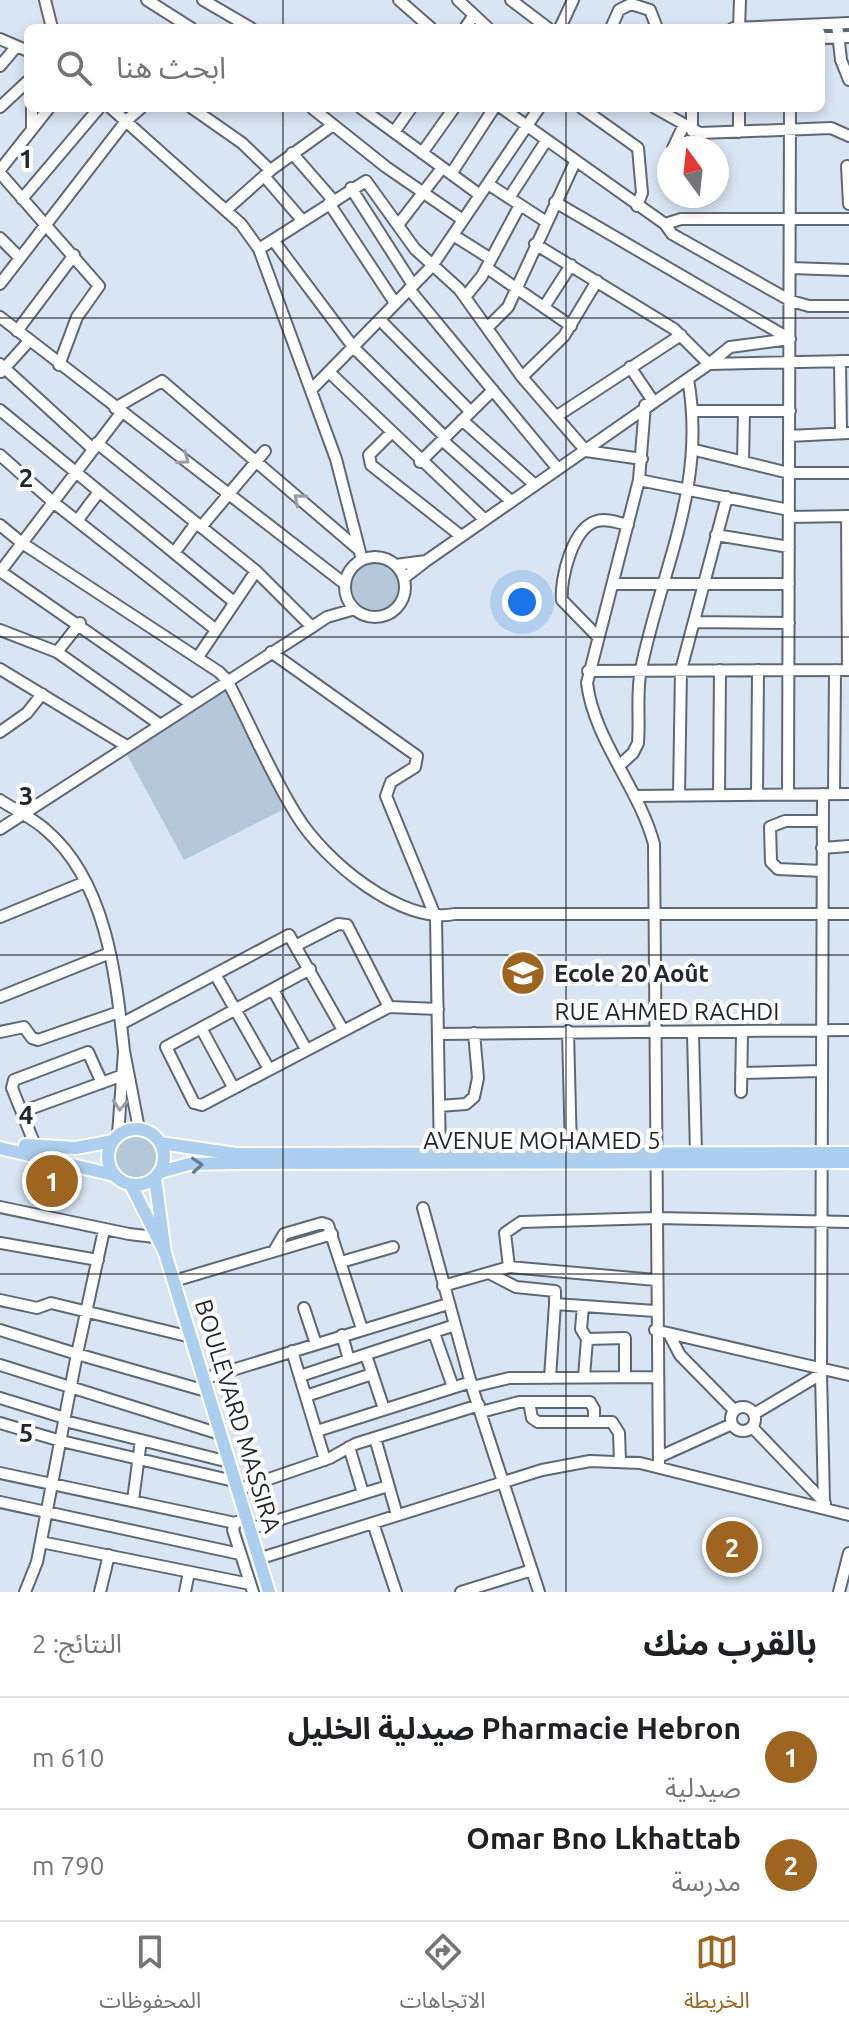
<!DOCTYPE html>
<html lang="ar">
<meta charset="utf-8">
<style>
:root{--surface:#fff;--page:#f6f6f6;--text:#202124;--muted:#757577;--line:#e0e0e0;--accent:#9d6520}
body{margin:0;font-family:Ubuntu,"Noto Sans Arabic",sans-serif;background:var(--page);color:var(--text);direction:rtl}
.compass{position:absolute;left:657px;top:136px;width:72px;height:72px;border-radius:50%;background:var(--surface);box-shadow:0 4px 12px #0003;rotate:345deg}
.you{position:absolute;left:522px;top:602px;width:28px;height:28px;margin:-20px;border:6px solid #fff;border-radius:50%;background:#1a73e8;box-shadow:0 0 0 12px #1a73e833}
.badge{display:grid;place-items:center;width:52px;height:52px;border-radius:50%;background:var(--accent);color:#fff;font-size:26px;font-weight:700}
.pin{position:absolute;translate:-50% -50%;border:4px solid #fff;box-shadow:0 2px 8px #0006}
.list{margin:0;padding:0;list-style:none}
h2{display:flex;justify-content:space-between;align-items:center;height:104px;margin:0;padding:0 32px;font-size:34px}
h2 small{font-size:26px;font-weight:400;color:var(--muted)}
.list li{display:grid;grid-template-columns:52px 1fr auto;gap:24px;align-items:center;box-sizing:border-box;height:112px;padding:0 32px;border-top:2px solid var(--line)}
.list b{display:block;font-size:30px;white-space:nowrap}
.list p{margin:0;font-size:26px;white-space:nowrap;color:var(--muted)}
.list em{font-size:26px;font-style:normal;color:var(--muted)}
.icon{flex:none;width:44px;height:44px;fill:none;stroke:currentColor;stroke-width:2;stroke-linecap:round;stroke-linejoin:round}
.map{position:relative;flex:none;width:849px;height:1592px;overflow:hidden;direction:ltr}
.search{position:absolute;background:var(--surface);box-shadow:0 4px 12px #0003;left:24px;right:24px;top:24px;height:88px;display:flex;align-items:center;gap:20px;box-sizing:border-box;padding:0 28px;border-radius:12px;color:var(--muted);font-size:30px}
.sheet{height:328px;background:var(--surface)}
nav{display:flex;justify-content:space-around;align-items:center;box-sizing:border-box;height:112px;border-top:2px solid var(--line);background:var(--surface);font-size:22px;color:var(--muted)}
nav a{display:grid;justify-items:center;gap:4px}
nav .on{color:var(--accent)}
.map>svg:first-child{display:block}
</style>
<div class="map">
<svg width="849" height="1592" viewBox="0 0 849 1592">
<rect width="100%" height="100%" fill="#d9e5f2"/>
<path fill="#b5c8da" d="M352 586a24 24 0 1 1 48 0a24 24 0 1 1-48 0Z
M 224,690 L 284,809 L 184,860 L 125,751 Z
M112 1157a23 23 0 1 1 46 0a23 23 0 1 1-46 0Z"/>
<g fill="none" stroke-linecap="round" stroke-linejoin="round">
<g stroke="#5e6974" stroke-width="14">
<path id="minor" d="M 45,0 L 52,28
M 147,0 L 191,28
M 203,0 L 251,28
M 399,0 L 431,28
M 458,0 L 488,28
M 511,0 L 548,28
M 837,24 L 841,60 L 849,80
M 465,28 L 474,15
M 560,28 L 573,0
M 611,28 L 619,10 L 631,4 L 650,10 L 657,28
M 733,28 L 849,23
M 739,28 L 740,0
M 821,38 L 849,37
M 0,39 L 28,51
M 0,66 L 16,47
M 0,107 L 28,81
M 32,108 L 32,129
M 111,108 L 241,224 L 259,249 L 336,459 L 362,560
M 192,108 L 242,143 L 270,170
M 312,108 L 386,167 L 463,220
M 361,108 L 480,195
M 502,108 L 665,224
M 582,108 L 638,148 L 642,193 L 637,206
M 655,108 L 700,133 L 831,128 L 849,136
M 692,131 L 692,108
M 394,132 L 411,108
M 739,132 L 739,108
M 673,148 L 683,127
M 292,153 L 333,200
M 422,153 L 454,108
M 847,166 L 849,204
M 0,170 L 49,108
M 0,173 L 99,286 L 77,317 L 59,365
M 451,174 L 494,108
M 264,176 L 302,220
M 668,181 L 669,173
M 488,184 L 545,221
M 351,188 L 413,285
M 509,198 L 546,141
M 22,199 L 99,108
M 555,202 L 790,339
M 329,203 L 395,303
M 226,210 L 272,169 L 333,125
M 849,219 L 681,219 L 665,224 L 672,234 L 791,301 L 809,306 L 849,306
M 398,225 L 442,168
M 453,235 L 491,259
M 0,238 L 19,257
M 273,240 L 354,348 L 445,437
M 259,249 L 366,181 L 415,249 L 459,289 L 522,377 L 586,451 L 642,459
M 487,268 L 571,326
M 791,268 L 849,270
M 0,284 L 126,121 L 141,108
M 409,289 L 558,469
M 465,297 L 482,276 L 520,205
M 544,307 L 571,265
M 0,317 L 345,584
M 380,320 L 471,412
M 487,328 L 508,307 L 575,162
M 17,331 L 74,255
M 840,361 L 841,433
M 0,364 L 93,449
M 709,364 L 849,361
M 709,364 L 730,347 L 790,339
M 630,367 L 653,401
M 1,372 L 29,341
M 329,372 L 484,519
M 522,377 L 564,336 L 597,281
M 311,390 L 432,266 L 539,108
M 645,405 L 639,480 L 587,683 C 594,740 639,788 654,844 L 659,1466
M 115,408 L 162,381 L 358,549
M 0,410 L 234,602
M 694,411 L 790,411
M 557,416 L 681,335
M 462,420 L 535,485
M 391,433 L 369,455 L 371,465 L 461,536
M 789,436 L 849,433
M 442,440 L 511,501
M 97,443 L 256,571 L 312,627
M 695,450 L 789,473 L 849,473
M 0,455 L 53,502 L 215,629
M 420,462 L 493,390
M 743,462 L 744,411
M 639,480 L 789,510
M 847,516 L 848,670
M 789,517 L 849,516
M 77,521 L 98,493
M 0,525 L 22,543 L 219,672 L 227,680 C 250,724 270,773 297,816 C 324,860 401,925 455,914 L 849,914
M 201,527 L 265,451
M 716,535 L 789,547
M 174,553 L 196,523
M345 587a30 30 0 1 1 60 0a30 30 0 1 1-60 0Z
M 426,561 L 709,364 L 674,329 L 535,244
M 396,565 L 426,561 L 404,578
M 0,571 L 191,704
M 0,572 L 121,413
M 614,584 L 789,584
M 694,622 L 789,623
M 0,630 L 57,652 L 159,724
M 598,637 L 562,600 C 560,578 573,527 597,521 C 607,518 619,523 628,525
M 57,652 L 80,623
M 271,652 L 417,756 L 415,767 L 391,782 L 386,796 L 436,918 L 440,1160
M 198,657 L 256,571
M 0,669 L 125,745
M 588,671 L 849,670
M 0,732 L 27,713 L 42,694
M 620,765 L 633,753 L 638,743 C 640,718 636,693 641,669 C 662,567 707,486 688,379
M 788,794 L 790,108
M 834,794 L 835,670
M 679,795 L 681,670 L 727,497
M 719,795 L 720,670
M 757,795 L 758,670
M 635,796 L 849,794
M 0,800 C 15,810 33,818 46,830 C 107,882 116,977 124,1051
M 0,829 L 312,627 L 327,617 L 355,609
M 822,848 L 849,846
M 822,871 L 778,869 L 771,862 L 770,827 L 785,821 L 823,821
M 0,917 L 83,883
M 297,945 L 338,924 L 347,925 L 389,1007 L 438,1009
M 310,969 L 166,1047 L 194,1103 L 202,1105 L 389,1007
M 215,974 L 269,1069
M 273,990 L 306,1049
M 0,997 L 110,953
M 121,1024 L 289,935 L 343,1030
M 201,1028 L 233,1087
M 568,1031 L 571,1152
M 0,1032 L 24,1027 L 32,1038 L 38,1040 L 119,1012
M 438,1034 L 849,1030
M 693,1034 L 696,1153
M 741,1073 L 821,1071
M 741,1092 L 742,1033
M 439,1106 L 466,1104 L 474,1097 L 478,1078 L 474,1033
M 24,1111 L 126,1074
M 118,1135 L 124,1051 L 139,1129
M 37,1150 L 12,1088 L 14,1080 L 88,1052 L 102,1083
M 0,1207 L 129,1234 L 163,1238
M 423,1208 L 472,1387 L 539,1592
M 104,1230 L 77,1354 L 206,1391
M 0,1243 L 98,1260
M 274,1251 L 284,1234 L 322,1223 L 328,1225 L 362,1329
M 341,1262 L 393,1247
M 509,1267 L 505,1233 L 521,1222 L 657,1218 L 849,1222
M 489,1273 L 516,1287 L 555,1291 L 555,1304 L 655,1311
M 174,1281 L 332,1234
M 443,1286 L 509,1267 L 656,1280
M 0,1300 L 37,1308 L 51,1303 L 191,1337
M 583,1306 L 581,1329 L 587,1339
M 304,1308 L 316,1344
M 0,1330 L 77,1354 L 37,1562 L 25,1592
M 655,1330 L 849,1375
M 434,1333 L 453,1387
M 669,1334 L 680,1355 L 734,1410
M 342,1335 L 349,1360
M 292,1351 L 325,1460
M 366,1355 L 384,1409
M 0,1365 L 220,1434
M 821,1374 L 824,1501
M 300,1376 L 455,1325
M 584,1377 L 587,1339 L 625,1338 L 625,1377
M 550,1378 L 555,1304
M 203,1379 L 448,1304
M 472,1387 L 509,1378 L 656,1377
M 306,1396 L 372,1374
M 0,1398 L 65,1418
M 529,1402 L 532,1418 L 538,1422 L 594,1422
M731 1419a12 12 0 1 1 24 0a12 12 0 1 1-24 0Z
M 481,1412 L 519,1402 L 590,1402 L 594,1409 L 594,1422 L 612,1422 L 619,1433 L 620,1461
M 754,1414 L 821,1374 L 821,1370 L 823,794
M 65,1421 L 229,1462
M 0,1423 L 61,1441 L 234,1481
M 752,1427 L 825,1503
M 317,1431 L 471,1382
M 375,1438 L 397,1515
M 349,1447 L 363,1493
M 659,1457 L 732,1424
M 0,1473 L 235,1523
M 237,1490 L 330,1458 L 355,1444 L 479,1405
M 133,1500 L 141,1440
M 0,1502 L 240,1554
M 240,1521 L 235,1523 L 233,1530 L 253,1592
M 373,1523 L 396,1592
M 249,1529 L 388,1486
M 41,1542 L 250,1584
M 258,1559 L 542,1470 L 590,1461 L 640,1463 L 849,1515
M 100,1592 L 109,1555
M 185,1592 L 189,1572
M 461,1592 L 532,1570
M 839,1592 L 849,1553"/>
</g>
<g stroke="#fff" stroke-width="16">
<path id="major" d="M108 1157a28 28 0 1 1 56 0a28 28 0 1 1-56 0Z
M 160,1143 L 236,1154 L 849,1153
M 25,1145 L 76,1148 L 113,1141
M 0,1148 L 114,1175
M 160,1172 L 189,1164 L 236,1163 L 849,1162
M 131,1185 L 165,1253 L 155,1178
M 165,1253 L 269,1592"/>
</g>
<use href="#minor" stroke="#fff" stroke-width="10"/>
<use href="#major" stroke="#adcfef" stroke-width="12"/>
</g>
<defs><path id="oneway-chevron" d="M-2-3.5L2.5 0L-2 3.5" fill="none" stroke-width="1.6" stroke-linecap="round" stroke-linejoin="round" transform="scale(2)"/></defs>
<g stroke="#9c9ea0">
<use href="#oneway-chevron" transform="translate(184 459) rotate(36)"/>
<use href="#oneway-chevron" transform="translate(299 499) rotate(-140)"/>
<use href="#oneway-chevron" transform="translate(120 1105) rotate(94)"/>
</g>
<use stroke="#687b8e" href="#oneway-chevron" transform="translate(197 1165) rotate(-4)"/>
<path fill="none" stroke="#23272c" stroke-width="2" stroke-opacity="0.55" d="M 283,0 L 283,28M 566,0 L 566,28M 283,108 L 283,1592M 566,108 L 566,1592M 0,318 L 849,318M 0,637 L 849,637M 0,955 L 849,955M 0,1274 L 849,1274"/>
<defs>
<g id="school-disc" transform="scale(2.3)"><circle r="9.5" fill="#9d6520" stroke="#fff"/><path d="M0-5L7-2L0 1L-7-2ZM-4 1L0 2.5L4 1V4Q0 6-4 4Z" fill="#fff"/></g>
</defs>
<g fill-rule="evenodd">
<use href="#school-disc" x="523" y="973"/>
</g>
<g text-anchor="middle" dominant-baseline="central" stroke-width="8" stroke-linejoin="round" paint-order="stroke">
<g font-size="24" font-weight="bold" fill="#23272c" stroke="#fff" text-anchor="start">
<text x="554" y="973">Ecole 20 Août</text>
</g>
<g font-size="24" fill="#23272c" stroke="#fff">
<text x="667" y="1011">RUE AHMED RACHDI</text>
<text x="542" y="1140">AVENUE MOHAMED 5</text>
<text transform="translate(238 1416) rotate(73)">BOULEVARD MASSIRA</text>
</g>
</g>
<g font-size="26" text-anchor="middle" font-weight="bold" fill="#23272c" stroke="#fff" stroke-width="8" stroke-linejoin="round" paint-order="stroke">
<text x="26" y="168">1</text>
<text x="26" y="487">2</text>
<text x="26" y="805">3</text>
<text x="26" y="1124">4</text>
<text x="26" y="1442">5</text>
</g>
</svg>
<svg class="compass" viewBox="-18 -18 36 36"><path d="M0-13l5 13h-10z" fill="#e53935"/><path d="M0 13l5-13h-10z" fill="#757577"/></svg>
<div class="you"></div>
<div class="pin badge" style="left:52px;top:1181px">1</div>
<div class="pin badge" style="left:732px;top:1547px">2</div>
<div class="search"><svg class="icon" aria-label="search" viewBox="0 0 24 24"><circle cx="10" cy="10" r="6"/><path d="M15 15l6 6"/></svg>ابحث هنا</div>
</div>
<section class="sheet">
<h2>بالقرب منك<small>النتائج: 2</small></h2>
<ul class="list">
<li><span class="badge">1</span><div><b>Pharmacie Hebron صيدلية الخليل</b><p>صيدلية</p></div><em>610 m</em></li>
<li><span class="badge">2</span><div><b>Omar Bno Lkhattab</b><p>مدرسة</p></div><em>790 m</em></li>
</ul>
</section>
<nav>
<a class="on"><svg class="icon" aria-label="map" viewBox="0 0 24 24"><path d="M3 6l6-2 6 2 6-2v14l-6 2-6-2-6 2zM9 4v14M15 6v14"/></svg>الخريطة</a>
<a><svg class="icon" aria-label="directions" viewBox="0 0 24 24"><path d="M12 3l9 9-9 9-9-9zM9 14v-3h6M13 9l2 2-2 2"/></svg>الاتجاهات</a>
<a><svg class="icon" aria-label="saved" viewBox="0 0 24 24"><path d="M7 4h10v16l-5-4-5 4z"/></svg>المحفوظات</a>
</nav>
